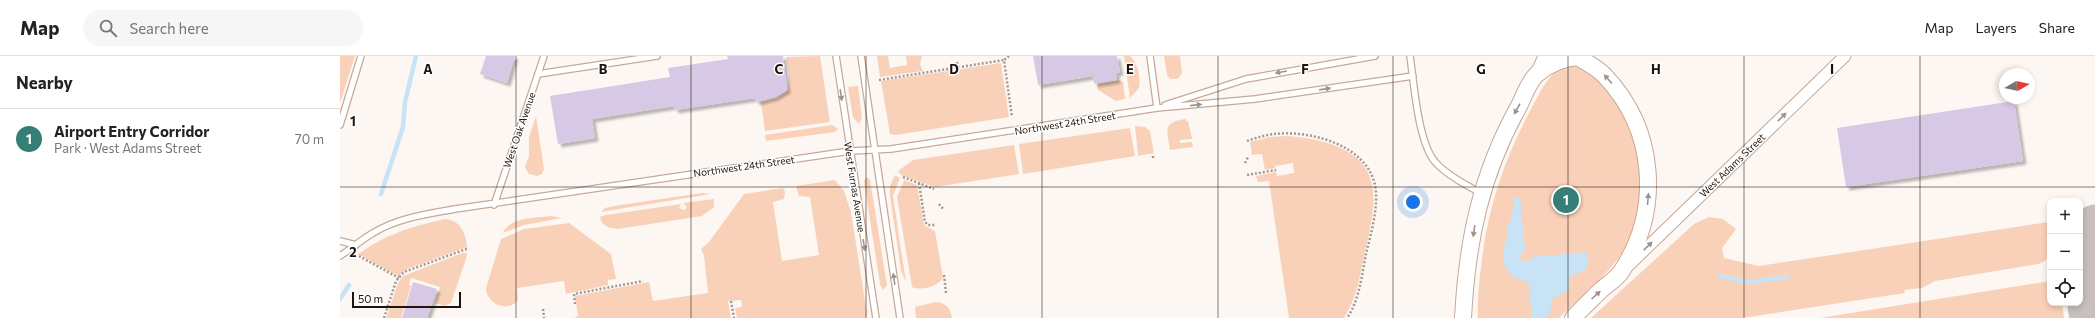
<!DOCTYPE html>
<meta charset="utf-8">
<style>
:root{--surface:#fff;--page:#f6f6f6;--text:#222;--muted:#767676;--line:#e0e0e0;--accent:#377e77}
body{margin:0;font-family:Commissioner,sans-serif;background:var(--page);color:var(--text)}
.controls{position:absolute;right:12px;bottom:12px;display:grid;overflow:hidden;border-radius:8px;box-shadow:0 2px 6px #0003}
.controls button{width:36px;height:36px;display:grid;place-items:center;padding:0;border:0;border-bottom:1px solid var(--line);background:var(--surface);color:var(--text);font:20px sans-serif}
.compass{position:absolute;left:1659px;top:12px;width:36px;height:36px;border-radius:50%;background:var(--surface);box-shadow:0 2px 6px #0003;rotate:81deg}
.scale{position:absolute;left:12px;bottom:10px;width:109px;box-sizing:border-box;padding-left:4px;border:2px solid #1e140d;border-top:0;font-size:11px;line-height:14px;white-space:nowrap;color:#1e140d;-webkit-text-stroke:3px #fff;paint-order:stroke}
.you{position:absolute;left:1073px;top:146px;width:14px;height:14px;margin:-10px;border:3px solid #fff;border-radius:50%;background:#1a73e8;box-shadow:0 0 0 6px #1a73e833}
.badge{display:grid;place-items:center;width:26px;height:26px;border-radius:50%;background:var(--accent);color:#fff;font-size:13px;font-weight:700}
.pin{position:absolute;translate:-50% -50%;border:2px solid #fff;box-shadow:0 1px 4px #0006}
.list{margin:0;padding:0;list-style:none}
h2{display:flex;justify-content:space-between;align-items:center;height:52px;margin:0;padding:0 16px;font-size:17px}
h2 small{font-size:13px;font-weight:400;color:var(--muted)}
.list li{display:grid;grid-template-columns:26px 1fr auto;gap:12px;align-items:center;box-sizing:border-box;height:60px;padding:0 16px;border-top:1px solid var(--line)}
.list b{display:block;font-size:15px;white-space:nowrap}
.list p{margin:0;font-size:13px;white-space:nowrap;color:var(--muted)}
.list em{font-size:13px;font-style:normal;color:var(--muted)}
.icon{flex:none;width:22px;height:22px;fill:none;stroke:currentColor;stroke-width:2;stroke-linecap:round;stroke-linejoin:round}
.map{position:relative;flex:none;width:1755px;height:262px;overflow:hidden}
header{display:flex;align-items:center;gap:24px;box-sizing:border-box;height:56px;padding:0 20px;background:var(--surface);border-bottom:1px solid var(--line)}
header strong{font-size:19px}
nav{display:flex;gap:22px;margin-inline-start:auto;font-size:14px}
.search{width:280px;height:36px;background:var(--page);display:flex;align-items:center;gap:10px;box-sizing:border-box;padding:0 14px;border-radius:22px;color:var(--muted);font-size:15px}
main{display:flex}
aside{flex:1;background:var(--surface)}
.map>svg:first-child{display:block}
</style>
<header>
<strong>Map</strong>
<div class="search"><svg class="icon" aria-label="search" viewBox="0 0 24 24"><circle cx="10" cy="10" r="6"/><path d="M15 15l6 6"/></svg>Search here</div>
<nav><a>Map</a><a>Layers</a><a>Share</a></nav>
</header>
<main>
<aside>
<h2>Nearby<small></small></h2>
<ul class="list">
<li><span class="badge">1</span><div><b>Airport Entry Corridor</b><p>Park · West Adams Street</p></div><em>70 m</em></li>
</ul>
</aside>
<div class="map">
<svg width="1755" height="262" viewBox="0 0 1755 262">
<defs>
<filter id="shadow"><feDropShadow dx="3.5" dy="3.5" stdDeviation="1" flood-color="#0004"/></filter>
</defs>
<rect width="100%" height="100%" fill="#fdf7f3"/>
<path fill="#f9d1b8" d="M 0,0 L 15,0 L 0,47 Z
M 480,0 L 490,66 L 425,75 L 421,46 L 437,42 L 448,34 L 449,18 L 446,1 Z
M 537,0 L 548,0 L 550,12 L 567,9 L 566,0 L 582,0 L 580,8 L 583,15 L 540,21 Z
M 784,0 L 790,0 C 798,7 801,21 799,32 L 790,42 Z
M 824,0 L 840,0 L 842,17 L 838,23 L 830,23 L 827,19 Z
M 661,7 L 669,61 L 556,79 L 550,78 L 541,25 Z
M 1229,9 C 1257,13 1279,44 1290,68 C 1293,76 1295,86 1297,94 C 1299,101 1302,108 1302,115 C 1302,140 1297,166 1287,189 C 1275,213 1239,242 1219,262 L 1138,262 C 1137,245 1139,228 1141,211 C 1147,154 1164,103 1191,53 C 1201,35 1209,14 1229,9 Z
M 777,24 L 783,26 L 785,43 L 776,45 L 758,34 L 757,27 Z
M 518,30 L 522,62 L 519,68 L 513,61 L 508,31 Z
M 196,60 L 204,113 L 202,118 L 197,120 L 189,118 L 185,111 L 189,100 L 189,81 Z
M 846,63 L 846,65 L 848,65 L 852,83 L 840,84 L 840,87 L 852,86 L 853,91 L 830,94 C 827,74 822,66 846,63 Z
M 492,69 L 498,73 L 495,76 L 426,85 L 425,79 Z
M 795,70 L 805,71 L 810,75 L 814,97 L 798,100 Z
M 790,72 L 795,100 L 683,118 L 679,88 Z
M 946,80 C 980,82 1030,92 1033,135 C 1035,154 1030,173 1026,192 C 1021,215 1017,242 1004,262 L 949,262 L 929,125 L 918,126 L 916,120 L 936,116 L 937,120 L 954,117 L 953,107 L 935,110 L 935,112 L 925,114 L 922,98 L 912,99 L 910,86 L 930,81 Z
M 674,89 L 679,118 L 595,131 L 561,119 L 558,115 L 573,104 Z
M 555,119 L 560,122 L 553,140 L 566,226 L 561,215 L 550,140 L 550,130 Z
M 527,121 L 530,124 L 547,229 L 543,234 L 540,228 L 524,125 Z
M 495,124 L 504,135 L 511,156 L 527,257 L 526,262 L 397,262 L 395,252 L 402,251 L 401,244 L 388,245 L 391,262 L 234,262 L 238,260 L 235,240 L 309,226 L 313,245 L 368,237 L 364,200 L 361,193 L 369,186 L 404,138 L 443,132 L 445,136 L 444,143 L 433,146 L 442,205 L 479,199 L 470,141 L 459,140 L 456,130 Z
M 564,124 L 577,129 L 584,169 L 595,175 L 603,222 C 597,231 581,235 572,231 L 557,141 Z
M 362,137 L 371,138 L 261,156 L 265,152 L 274,150 Z
M 374,143 L 374,151 L 362,160 L 278,173 C 269,172 261,170 260,161 L 266,159 L 341,148 L 339,152 L 344,154 L 347,151 L 343,147 Z
M 211,160 L 222,162 L 184,169 L 163,177 C 169,161 196,162 211,160 Z
M 1369,161 L 1383,163 L 1396,173 L 1382,192 L 1384,202 L 1419,210 L 1709,166 C 1712,180 1715,204 1698,208 L 1595,225 L 1582,232 L 1564,234 L 1565,237 L 1402,262 L 1251,262 L 1354,168 Z
M 105,163 C 120,164 126,177 127,191 L 67,213 L 58,220 L 20,199 L 17,199 C 46,178 70,171 105,163 Z
M 229,167 L 271,198 L 276,223 L 268,224 L 268,229 L 226,238 L 224,225 L 177,232 L 178,244 C 167,258 146,247 146,232 L 161,183 L 184,173 Z
M 122,197 L 127,197 L 126,203 L 111,247 L 104,250 L 95,247 L 100,231 L 71,222 L 69,229 L 71,230 L 61,262 L 46,262 L 58,227 L 63,220 Z
M 1710,225 L 1710,247 L 1722,247 L 1724,262 L 1480,262 Z
M 595,246 C 605,246 611,252 612,262 L 576,262 L 575,251 Z"/>
<path fill="#c8e2f6" d="M 1174,142 L 1180,142 L 1185,195 L 1180,199 L 1182,205 L 1188,206 L 1192,201 L 1247,196 L 1247,213 L 1230,221 L 1228,235 L 1213,242 L 1210,257 L 1204,262 L 1192,262 L 1188,225 L 1179,224 L 1170,219 L 1164,208 L 1164,190 L 1168,179 L 1168,168 L 1172,160 Z"/>
<g fill="none" stroke-linecap="round" stroke-linejoin="round">
<path stroke="#c8e2f6" stroke-width="4.5" d="M 41,138 L 63,71 L 65,46 L 76,0
M 1380,220 L 1408,226 L 1447,221
M 0,243 L 9,229"/>
<path stroke="#c8c0bc" stroke-width="39" d="M 1749,262 C 1744,229 1736,199 1755,168"/>
</g>
<path fill="#d7c8e5" filter="url(#shadow)" d="M 146,0 L 175,0 L 167,27 L 140,18 Z
M 387,0 L 443,0 L 447,34 L 435,41 L 416,46 L 415,42 L 335,54 L 334,50 L 252,63 L 255,82 L 218,88 L 210,40 L 330,21 L 328,12 L 388,3 Z
M 693,0 L 777,0 L 780,16 L 776,17 L 777,24 L 754,28 L 753,20 L 698,29 Z
M 1674,45 L 1683,105 L 1506,131 L 1497,72 Z
M 73,226 L 97,233 L 87,262 L 62,262 Z"/>
<g fill="none" stroke-linecap="round" stroke-linejoin="round">
<g stroke="#c6a997" stroke-width="8">
<path id="service" d="M 496,0 L 536,262
M 521,0 L 560,262
M 810,0 L 817,52
M 1070,0 C 1074,27 1078,90 1097,108 C 1109,120 1126,129 1141,137
M 198,18 L 317,0
M 825,49 L 906,23 L 1035,0
M 0,69 L 21,0
M 154,149 L 204,0
M 0,185 L 16,189
M 0,200 C 11,193 21,184 33,177 C 57,162 87,158 115,153 L 510,95 L 551,93 L 817,52 L 915,43 L 1073,20"/>
</g>
<g stroke="#c6a997" stroke-width="13">
<path id="minor" d="M 1196,18 L 1204,0
M 1289,209 L 1505,0"/>
</g>
<g stroke="#c6a997" stroke-width="18">
<path id="secondary" d="M 1123,262 C 1127,185 1141,118 1179,50 C 1184,40 1189,25 1197,18 C 1209,8 1222,2 1238,1 C 1247,7 1258,12 1265,20 C 1316,74 1322,154 1281,216 C 1276,223 1268,228 1261,234 C 1252,243 1242,252 1233,262"/>
</g>
<path stroke="#a09893" stroke-width="2.5" stroke-dasharray="2 2" stroke-linecap="butt" d="M 669,0 L 664,4 L 672,61
M 617,6 L 618,12
M 539,24 L 664,4
M 907,85 C 916,82 925,79 934,78 C 969,74 1026,88 1035,129 C 1039,151 1031,177 1026,198 C 1022,219 1019,245 1007,262
M 813,100 L 813,103
M 905,107 L 908,101
M 907,119 L 936,114
M 563,121 L 594,133
M 579,127 L 585,166 L 588,169 L 596,169
M 599,148 L 604,154
M 19,200 L 59,222
M 604,219 L 606,237
M 391,245 L 394,262
M 235,248 L 234,238 L 303,225
M 203,253 L 204,262
M 44,262 L 56,225 L 64,216 L 129,192"/>
<use href="#service" stroke="#fff" stroke-width="5.5"/>
<use href="#minor" stroke="#fff" stroke-width="11"/>
<use href="#secondary" stroke="#fff" stroke-width="16"/>
</g>
<defs><path id="oneway-solid" d="M-6-.8H1V-3.2L6.5 0L1 3.2V.8H-6Z"/></defs>
<g fill="#9a9592">
<use href="#oneway-solid" transform="translate(941 16) rotate(170)"/>
<use href="#oneway-solid" transform="translate(1268 23) rotate(-132)"/>
<use href="#oneway-solid" transform="translate(985 33) rotate(-8)"/>
<use href="#oneway-solid" transform="translate(501 39) rotate(82)"/>
<use href="#oneway-solid" transform="translate(856 49) rotate(-6)"/>
<use href="#oneway-solid" transform="translate(1177 53) rotate(119)"/>
<use href="#oneway-solid" transform="translate(1442 61) rotate(-44)"/>
<use href="#oneway-solid" transform="translate(1308 143) rotate(-85)"/>
<use href="#oneway-solid" transform="translate(1134 175) rotate(99)"/>
<use href="#oneway-solid" transform="translate(524 189) rotate(81)"/>
<use href="#oneway-solid" transform="translate(1308 190) rotate(-44)"/>
<use href="#oneway-solid" transform="translate(554 223) rotate(-98)"/>
<use href="#oneway-solid" transform="translate(1256 239) rotate(-42)"/>
</g>
<path fill="none" stroke="#1e140d" stroke-width="1" stroke-opacity="0.55" d="M 176,0 L 176,262M 351,0 L 351,262M 526,0 L 526,262M 702,0 L 702,262M 878,0 L 878,262M 1053,0 L 1053,262M 1228,0 L 1228,262M 1404,0 L 1404,262M 1580,0 L 1580,262M 0,131 L 1755,131"/>
<g text-anchor="middle" dominant-baseline="central" stroke-width="3" stroke-linejoin="round" paint-order="stroke">
<g font-size="10" fill="#1e140d" stroke="#fff">
<text transform="translate(725 67) rotate(-9)">Northwest 24th Street</text>
<text transform="translate(179 74) rotate(-71)">West Oak Avenue</text>
<text transform="translate(1392 109) rotate(-44)">West Adams Street</text>
<text transform="translate(404 110) rotate(-8)">Northwest 24th Street</text>
<text transform="translate(515 131) rotate(81)">West Furnas Avenue</text>
</g>
</g>
<g font-size="13" text-anchor="middle" font-weight="bold" fill="#1e140d" stroke="#fff" stroke-width="3" stroke-linejoin="round" paint-order="stroke">
<text x="88" y="18">A</text>
<text x="263" y="18">B</text>
<text x="439" y="18">C</text>
<text x="614" y="18">D</text>
<text x="790" y="18">E</text>
<text x="965" y="18">F</text>
<text x="1141" y="18">G</text>
<text x="1316" y="18">H</text>
<text x="1492" y="18">I</text>
<text x="13" y="70">1</text>
<text x="13" y="201">2</text>
</g>
</svg>
<div class="controls">
<button>+</button>
<button>−</button>
<button><svg class="icon" aria-label="locate" viewBox="0 0 24 24"><circle cx="12" cy="12" r="6"/><path d="M12 2v4M12 18v4M2 12h4M18 12h4"/></svg></button>
</div>
<svg class="compass" viewBox="-18 -18 36 36"><path d="M0-13l5 13h-10z" fill="#e53935"/><path d="M0 13l5-13h-10z" fill="#767676"/></svg>
<div class="scale">50 m</div>
<div class="you"></div>
<div class="pin badge" style="left:1226px;top:144px">1</div>
</div>
</main>
